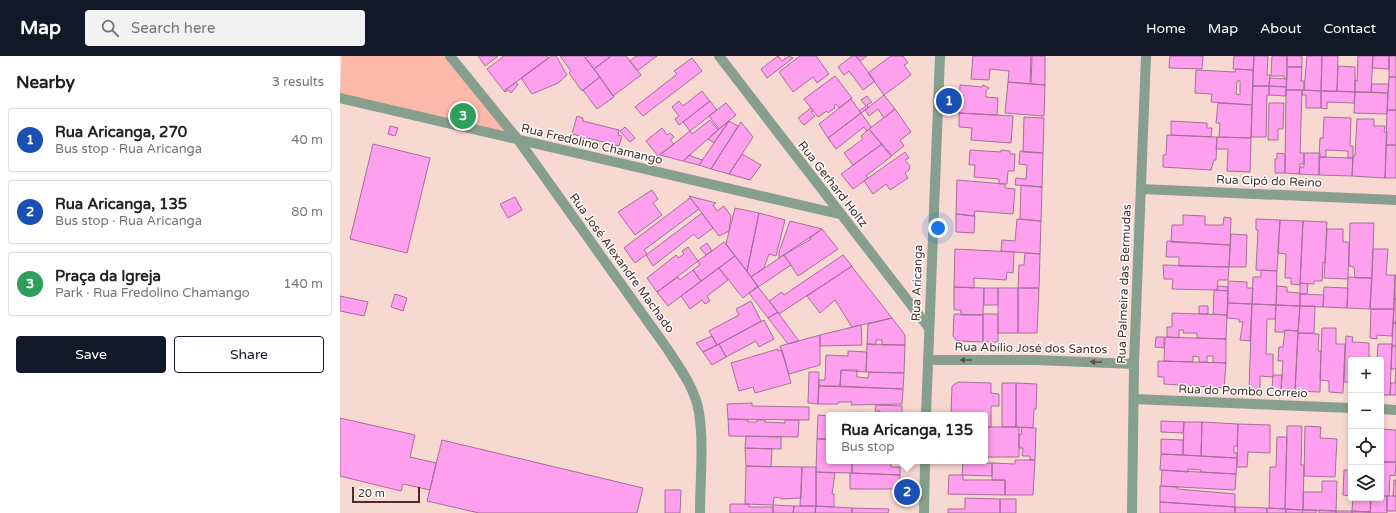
<!DOCTYPE html>
<meta charset="utf-8">
<style>
:root{--surface:#fff;--page:#f2f2f2;--text:#202124;--muted:#757577;--line:#e0e0e0;--accent:#111827}
body{margin:0;font-family:"Varela Round",sans-serif;background:var(--page);color:var(--text)}
.controls{position:absolute;right:12px;bottom:12px;display:grid;overflow:hidden;border-radius:4px;box-shadow:0 2px 6px #0003}
.controls button{width:36px;height:36px;display:grid;place-items:center;padding:0;border:0;border-bottom:1px solid var(--line);background:var(--surface);color:var(--text);font:20px sans-serif}
.scale{position:absolute;left:12px;bottom:10px;width:68px;box-sizing:border-box;padding-left:4px;border:2px solid #4a2d26;border-top:0;font-size:11px;line-height:14px;white-space:nowrap;color:#4a2d26;-webkit-text-stroke:3px #fff;paint-order:stroke}
.you{position:absolute;left:598px;top:172px;width:14px;height:14px;margin:-10px;border:3px solid #fff;border-radius:50%;background:#1a73e8;box-shadow:0 0 0 6px #1a73e833}
.badge{display:grid;place-items:center;width:26px;height:26px;border-radius:50%;background:var(--accent);color:#fff;font-size:13px;font-weight:700}
.pin{position:absolute;translate:-50% -50%;border:2px solid #fff;box-shadow:0 1px 4px #0006}
.popup{position:absolute;left:486px;top:356px;width:162px;height:52px;box-sizing:border-box;display:grid;place-content:center;border-radius:4px;background:var(--surface);filter:drop-shadow(0 1px 3px #0005);font-size:13px;white-space:nowrap;color:var(--muted)}
.popup b{font-size:15px;color:var(--text)}
.popup::after{content:'';position:absolute;left:50%;top:100%;margin-left:-8px;border:8px solid transparent;border-top-color:var(--surface)}
.list{margin:0;padding:0;list-style:none}
h2{display:flex;justify-content:space-between;align-items:center;height:52px;margin:0;padding:0 16px;font-size:17px}
h2 small{font-size:13px;font-weight:400;color:var(--muted)}
.list li{display:grid;grid-template-columns:26px 1fr auto;gap:12px;align-items:center;box-sizing:border-box;height:64px;margin:0 8px 8px;padding:0 8px;border:1px solid var(--line);border-radius:4px}
.list b{display:block;font-size:15px;white-space:nowrap}
.list p{margin:0;font-size:13px;white-space:nowrap;color:var(--muted)}
.list em{font-size:13px;font-style:normal;color:var(--muted)}
.actions{display:flex;gap:8px;padding:12px 16px}
.actions a{flex:1;padding:9px 0;border:1px solid var(--accent);border-radius:4px;text-align:center;font-size:14px;color:var(--accent)}
.actions .main{background:var(--accent);color:#fff}
.icon{flex:none;width:22px;height:22px;fill:none;stroke:currentColor;stroke-width:2;stroke-linecap:round;stroke-linejoin:round}
.map{position:relative;flex:none;width:1056px;height:457px;overflow:hidden}
header{display:flex;align-items:center;gap:24px;box-sizing:border-box;height:56px;padding:0 20px;background:var(--accent);color:#fff}
header strong{font-size:19px}
nav{display:flex;gap:22px;margin-inline-start:auto;font-size:14px}
.search{width:280px;height:36px;background:var(--page);display:flex;align-items:center;gap:10px;box-sizing:border-box;padding:0 14px;border-radius:4px;color:var(--muted);font-size:15px}
main{display:flex}
aside{flex:1;background:var(--surface)}
.map>svg:first-child{display:block}
</style>
<header>
<strong>Map</strong>
<div class="search"><svg class="icon" aria-label="search" viewBox="0 0 24 24"><circle cx="10" cy="10" r="6"/><path d="M15 15l6 6"/></svg>Search here</div>
<nav><a>Home</a><a>Map</a><a>About</a><a>Contact</a></nav>
</header>
<main>
<aside>
<h2>Nearby<small>3 results</small></h2>
<ul class="list">
<li><span class="badge" style="background:#1a4fb4">1</span><div><b>Rua Aricanga, 270</b><p>Bus stop · Rua Aricanga</p></div><em>40 m</em></li>
<li><span class="badge" style="background:#1a4fb4">2</span><div><b>Rua Aricanga, 135</b><p>Bus stop · Rua Aricanga</p></div><em>80 m</em></li>
<li><span class="badge" style="background:#2e9e5b">3</span><div><b>Praça da Igreja</b><p>Park · Rua Fredolino Chamango</p></div><em>140 m</em></li>
</ul>
<div class="actions"><a class="main">Save</a><a>Share</a></div>
</aside>
<div class="map">
<svg width="1056" height="457" viewBox="0 0 1056 457">
<rect width="100%" height="100%" fill="#f8d9d2"/>
<path fill="#fcb9a9" d="M 2,0 L 107,0 L 176,82 L 0,38 Z"/>
<path fill="#ffa0ee" stroke="#a46f9a" fill-rule="evenodd" d="M 138,0 L 158,0 L 145,10 Z
M 162,0 L 207,0 L 209,2 L 164,35 L 147,13 L 163,1 Z
M 211,0 L 216,0 L 227,19 L 218,27 L 192,38 L 181,22 Z
M 220,0 L 244,0 L 260,21 L 242,35 L 229,17 L 231,15 Z
M 248,0 L 271,0 L 254,13 L 245,2 Z
M 271,0 L 286,0 L 301,19 L 273,40 L 254,13 Z
M 296,0 L 317,0 L 297,15 L 290,5 Z
M 438,0 L 442,5 L 449,0 L 453,2 L 427,22 L 421,13 Z
M 460,0 L 476,0 L 489,18 L 477,27 L 473,21 L 453,36 L 439,16 Z
M 512,0 L 516,0 L 535,25 L 523,34 L 509,15 L 504,19 L 498,11 Z
M 516,0 L 527,0 L 520,5 Z
M 551,0 L 563,0 L 568,7 L 564,9 L 571,19 L 544,39 L 528,17 Z
M 633,0 L 691,0 L 690,28 L 668,26 L 669,15 L 650,13 L 649,24 L 631,23 Z
M 692,0 L 705,0 L 705,29 L 691,28 Z
M 830,0 L 863,0 L 862,13 L 829,12 Z
M 894,0 L 914,0 L 913,14 L 893,13 Z
M 914,0 L 928,0 L 927,19 L 930,19 L 929,30 L 913,30 Z
M 932,0 L 947,0 L 947,23 L 944,22 L 944,20 L 931,20 Z
M 947,0 L 962,0 L 962,11 L 947,11 Z
M 967,0 L 982,0 L 981,35 L 964,34 Z
M 982,0 L 998,0 L 997,35 L 981,35 Z
M 1018,0 L 1033,0 L 1031,36 L 1015,36 L 1015,24 L 1017,25 Z
M 1033,0 L 1049,0 L 1049,13 L 1032,12 Z
M 1049,0 L 1056,0 L 1056,21 L 1049,21 Z
M 352,2 L 362,15 L 303,60 L 295,51 L 337,18 L 334,15 Z
M 998,10 L 1015,11 L 1015,36 L 997,35 Z
M 947,11 L 962,11 L 961,25 L 964,25 L 964,34 L 946,34 Z
M 896,13 L 913,14 L 912,49 L 871,46 L 872,38 L 855,37 L 856,14 L 895,16 ZM 897,25 L 900,25 L 900,39 L 896,38 Z
M 495,20 L 512,42 L 499,52 L 496,48 L 494,50 L 495,52 L 488,57 L 487,55 L 478,61 L 464,43 Z
M 260,21 L 274,41 L 257,53 L 243,34 Z
M 1049,21 L 1056,21 L 1056,54 L 1047,54 Z
M 930,22 L 947,23 L 946,31 L 929,30 Z
M 176,26 L 178,29 L 171,37 L 169,34 L 165,36 L 164,35 Z
M 668,26 L 705,29 L 704,60 L 665,57 Z
M 1032,28 L 1049,28 L 1048,37 L 1031,36 Z
M 620,29 L 642,31 L 643,29 L 649,32 L 646,35 L 646,41 L 658,42 L 657,59 L 619,57 Z
M 913,30 L 929,30 L 929,39 L 927,39 L 926,81 L 911,81 Z
M 929,30 L 946,31 L 946,40 L 929,39 Z
M 946,34 L 962,34 L 960,97 L 964,97 L 964,108 L 960,108 L 959,118 L 945,117 Z
M 962,34 L 981,35 L 981,52 L 966,52 L 966,39 L 962,39 Z
M 362,35 L 370,45 L 339,69 L 335,63 L 339,60 L 332,51 L 339,45 L 343,50 Z
M 981,35 L 1015,36 L 1014,47 L 987,46 L 987,53 L 981,52 Z
M 1015,36 L 1048,37 L 1047,58 L 1014,57 Z
M 544,39 L 555,53 L 544,62 L 538,53 L 529,60 L 525,54 Z
M 527,40 L 532,46 L 527,49 L 528,52 L 521,57 L 519,55 L 526,50 L 521,44 Z
M 511,43 L 521,57 L 488,82 L 479,68 Z
M 370,45 L 377,54 L 350,75 L 343,66 Z
M 386,47 L 396,59 L 379,73 L 369,60 Z
M 878,47 L 912,49 L 911,82 L 879,81 L 880,67 L 876,67 Z
M 929,47 L 944,47 L 943,73 L 938,73 L 938,84 L 928,84 Z
M 471,52 L 473,55 L 471,56 L 475,60 L 464,69 L 458,62 Z
M 555,53 L 571,76 L 560,84 L 564,90 L 551,100 L 529,73 Z
M 1047,54 L 1056,54 L 1056,89 L 1046,89 Z
M 521,57 L 531,71 L 527,75 L 524,71 L 496,93 L 488,82 Z
M 619,57 L 673,60 L 671,87 L 631,84 L 632,72 L 619,71 Z
M 237,60 L 243,62 L 243,65 L 279,74 L 278,79 L 282,80 L 279,90 L 232,78 Z
M 684,61 L 704,62 L 703,97 L 683,96 Z
M 984,61 L 1011,62 L 1010,90 L 1013,90 L 1013,102 L 1008,102 L 1008,95 L 986,94 L 986,101 L 979,101 L 980,82 L 983,82 Z
M 1017,63 L 1034,63 L 1034,70 L 1045,70 L 1044,76 L 1047,76 L 1045,122 L 1012,120 L 1013,100 L 1015,100 Z
M 370,64 L 378,74 L 343,105 L 320,99 L 350,75 L 352,78 Z
M 389,65 L 398,70 L 371,113 L 359,109 Z
M 389,65 L 374,87 L 368,83 L 379,73 Z
M 831,65 L 867,67 L 867,72 L 872,72 L 871,81 L 831,79 Z
M 401,66 L 413,81 L 389,118 L 371,113 Z
M 50,70 L 58,72 L 55,80 L 48,78 Z
M 285,71 L 295,82 L 290,86 L 280,75 Z
M 322,72 L 327,79 L 330,77 L 334,81 L 330,84 L 334,88 L 318,100 L 306,85 Z
M 529,73 L 542,88 L 513,109 L 504,97 L 523,83 L 521,80 Z
M 827,79 L 877,81 L 876,104 L 874,104 L 871,114 L 823,111 L 823,99 L 826,99 Z
M 877,81 L 911,82 L 910,116 L 887,115 L 888,93 L 876,93 Z
M 33,88 L 90,102 L 67,197 L 10,183 Z
M 542,88 L 552,100 L 526,120 L 528,122 L 513,133 L 501,118 Z
M 1046,89 L 1056,89 L 1056,122 L 1045,122 Z
M 630,94 L 661,96 L 661,94 L 670,95 L 670,98 L 675,98 L 674,115 L 668,115 L 667,128 L 659,128 L 659,123 L 634,121 L 635,109 L 629,109 Z
M 680,95 L 703,97 L 702,131 L 675,129 L 676,122 L 686,123 L 687,109 L 679,108 Z
M 565,96 L 569,102 L 565,104 L 570,110 L 569,114 L 565,117 L 568,122 L 550,134 L 546,128 L 533,138 L 524,125 Z
M 937,97 L 945,98 L 945,117 L 935,117 L 935,103 L 937,103 Z
M 964,97 L 980,97 L 979,119 L 959,118 L 960,111 L 964,111 Z
M 402,98 L 421,109 L 410,124 L 389,118 Z
M 349,99 L 356,102 L 363,104 L 359,109 L 343,105 Z
M 979,101 L 1013,102 L 1012,120 L 979,119 Z
M 617,124 L 665,128 L 665,132 L 675,133 L 673,158 L 635,155 L 634,160 L 616,158 Z
M 681,129 L 702,131 L 701,165 L 680,163 Z
M 312,134 L 318,143 L 313,147 L 322,159 L 295,179 L 278,156 Z
M 349,140 L 376,147 L 373,149 L 377,155 L 384,150 L 391,160 L 389,175 L 379,180 Z
M 175,141 L 182,154 L 168,162 L 160,148 Z
M 350,142 L 359,153 L 304,194 L 307,198 L 295,207 L 284,192 Z
M 395,152 L 419,157 L 407,215 L 386,188 Z
M 362,157 L 373,172 L 358,183 L 354,178 L 313,210 L 306,199 Z
M 419,157 L 445,164 L 436,200 L 429,198 L 424,212 L 411,221 L 407,215 Z
M 616,158 L 635,160 L 634,177 L 616,176 Z
M 843,159 L 865,160 L 865,169 L 883,169 L 884,161 L 891,162 L 890,189 L 831,186 L 832,169 L 843,169 Z
M 677,163 L 701,165 L 700,198 L 661,195 L 662,184 L 675,185 Z
M 916,163 L 940,164 L 937,215 L 916,214 L 918,174 L 916,174 Z
M 940,164 L 963,165 L 960,229 L 951,228 L 951,222 L 945,222 L 946,198 L 938,197 Z
M 450,165 L 482,173 L 439,202 L 439,196 Z
M 963,165 L 987,166 L 985,207 L 983,206 L 982,225 L 974,225 L 974,228 L 960,227 Z
M 1010,167 L 1034,167 L 1032,222 L 1015,222 L 1014,211 L 1009,210 Z
M 482,173 L 498,193 L 458,220 L 444,199 L 471,183 L 470,182 Z
M 987,173 L 1003,173 L 1003,186 L 1009,186 L 1008,223 L 984,222 Z
M 891,178 L 907,179 L 906,211 L 889,211 Z
M 827,185 L 890,189 L 889,211 L 839,210 L 839,201 L 826,201 Z
M 384,186 L 395,200 L 361,225 L 353,214 L 360,209 L 358,205 Z
M 367,187 L 372,195 L 366,199 L 360,192 Z
M 348,191 L 358,205 L 317,236 L 307,222 L 336,199 L 338,202 L 344,198 L 342,195 Z
M 615,193 L 674,196 L 673,217 L 667,216 L 666,224 L 634,222 L 634,232 L 614,231 Z
M 1033,193 L 1048,193 L 1046,219 L 1055,219 L 1054,253 L 1030,253 Z
M 685,197 L 700,198 L 699,232 L 678,232 L 679,209 L 684,209 Z
M 444,199 L 451,209 L 418,231 L 411,221 Z
M 503,199 L 512,210 L 439,258 L 429,245 L 442,236 L 444,239 Z
M 395,200 L 418,230 L 403,242 L 379,212 Z
M 823,209 L 889,211 L 888,224 L 878,224 L 877,234 L 832,233 L 833,223 L 824,223 Z
M 512,210 L 512,211 L 552,262 L 512,271 L 495,244 L 480,257 L 467,240 Z
M 379,212 L 388,224 L 367,240 L 370,245 L 365,248 L 362,244 L 350,253 L 341,240 Z
M 353,214 L 361,225 L 328,250 L 317,236 L 338,221 L 340,224 Z
M 921,214 L 937,215 L 936,249 L 912,248 L 913,221 L 921,221 Z
M 1055,219 L 1056,219 L 1056,243 L 1054,243 Z
M 1008,221 L 1032,222 L 1030,253 L 1007,252 Z
M 888,225 L 907,226 L 907,232 L 913,232 L 912,248 L 888,247 Z
M 960,227 L 968,228 L 967,238 L 960,238 Z
M 878,230 L 888,231 L 888,235 L 877,234 Z
M 937,230 L 947,231 L 947,236 L 960,237 L 960,250 L 936,249 Z
M 418,231 L 438,256 L 428,262 L 409,237 Z
M 614,231 L 644,232 L 643,259 L 621,259 L 621,254 L 614,254 Z
M 984,231 L 1008,232 L 1007,252 L 983,251 Z
M 644,232 L 658,232 L 658,249 L 644,249 Z
M 658,232 L 678,232 L 678,277 L 658,277 Z
M 678,232 L 699,232 L 697,277 L 678,277 Z
M 874,234 L 888,235 L 887,259 L 873,258 Z
M 55,238 L 67,242 L 63,255 L 51,251 Z
M 960,238 L 984,239 L 983,251 L 960,250 Z
M 0,240 L 28,246 L 24,260 L 0,255 Z
M 1054,243 L 1056,243 L 1056,267 L 1053,267 Z
M 411,245 L 421,265 L 377,289 L 369,275 L 399,259 L 396,253 Z
M 888,247 L 912,248 L 910,285 L 900,284 L 903,266 L 899,266 L 899,263 L 887,262 Z
M 912,248 L 936,249 L 935,263 L 927,263 L 926,298 L 933,298 L 933,321 L 920,320 L 920,333 L 909,333 Z
M 936,249 L 960,250 L 958,275 L 945,274 L 944,276 L 935,276 Z
M 859,250 L 868,250 L 868,258 L 859,258 Z
M 960,250 L 975,250 L 974,277 L 958,277 Z
M 1031,253 L 1054,253 L 1052,280 L 1037,279 L 1037,283 L 1030,282 Z
M 438,256 L 439,258 L 459,285 L 448,288 L 428,262 Z
M 832,257 L 887,259 L 886,283 L 857,282 L 857,277 L 843,277 L 844,274 L 839,274 L 839,282 L 827,281 L 827,271 L 832,271 Z
M 614,258 L 643,259 L 643,286 L 617,285 L 613,280 Z
M 643,258 L 658,258 L 658,286 L 643,286 Z
M 552,262 L 565,279 L 565,289 L 542,289 L 542,284 L 536,284 L 536,289 L 527,288 L 528,268 Z
M 424,264 L 434,283 L 419,291 L 416,285 L 386,301 L 379,288 Z
M 1053,267 L 1056,267 L 1056,290 L 1052,290 Z
M 521,269 L 522,289 L 480,290 L 480,279 Z
M 982,272 L 996,272 L 996,288 L 1005,288 L 1003,337 L 989,336 L 989,325 L 980,324 Z
M 945,274 L 958,275 L 955,335 L 941,334 L 943,305 L 938,305 L 939,291 L 943,291 Z
M 958,277 L 979,278 L 978,295 L 981,295 L 980,336 L 955,335 Z
M 480,279 L 480,309 L 449,318 L 440,290 Z
M 372,280 L 377,289 L 363,296 L 356,287 Z
M 1006,280 L 1013,281 L 1012,286 L 1029,287 L 1029,304 L 1011,304 L 1011,326 L 1004,326 Z
M 816,281 L 824,281 L 824,292 L 815,291 Z
M 825,281 L 886,283 L 886,307 L 873,306 L 873,300 L 867,300 L 867,306 L 859,306 L 859,301 L 853,300 L 853,306 L 824,305 Z
M 379,288 L 386,301 L 372,309 L 363,296 Z
M 527,288 L 565,289 L 564,317 L 526,316 Z
M 1038,288 L 1052,288 L 1050,339 L 1041,339 L 1041,304 L 1037,304 Z
M 1052,290 L 1056,290 L 1056,313 L 1051,313 Z
M 438,293 L 438,295 L 442,294 L 451,327 L 415,337 L 413,331 L 399,335 L 391,307 Z
M 508,295 L 527,296 L 526,316 L 501,314 L 500,330 L 479,330 L 479,324 L 485,324 L 486,299 L 508,300 Z
M 818,305 L 886,307 L 884,332 L 824,328 L 824,321 L 818,321 Z
M 501,314 L 517,314 L 517,321 L 528,322 L 529,316 L 564,317 L 563,333 L 500,330 Z
M 1056,314 L 1056,339 L 1050,339 L 1051,327 L 1055,327 Z
M 469,316 L 479,316 L 478,348 L 468,347 Z
M 933,319 L 942,319 L 941,334 L 932,334 Z
M 618,326 L 651,327 L 651,337 L 659,338 L 659,350 L 651,350 L 651,371 L 645,371 L 645,359 L 611,359 L 612,330 Z
M 662,327 L 676,327 L 676,371 L 662,371 Z
M 676,327 L 697,328 L 696,353 L 694,353 L 693,372 L 676,371 Z
M 479,330 L 563,333 L 562,348 L 511,349 L 512,346 L 499,346 L 498,348 L 478,348 Z
M 412,347 L 412,350 L 469,351 L 469,364 L 388,363 L 387,348 Z
M 536,349 L 562,350 L 562,359 L 540,359 L 540,355 L 535,355 Z
M 478,359 L 489,360 L 489,383 L 477,383 Z
M 0,362 L 75,379 L 70,401 L 96,407 L 90,434 L 63,428 L 61,435 L 0,420 Z
M 388,363 L 408,364 L 408,366 L 417,366 L 417,364 L 425,364 L 425,366 L 445,367 L 445,364 L 459,364 L 458,381 L 389,380 Z
M 821,365 L 844,366 L 843,377 L 821,376 Z
M 844,366 L 862,366 L 861,400 L 843,399 Z
M 862,366 L 898,368 L 897,390 L 894,390 L 894,397 L 897,397 L 897,402 L 861,400 Z
M 898,368 L 930,369 L 930,397 L 908,396 L 907,411 L 897,411 Z
M 947,370 L 962,370 L 961,409 L 964,409 L 963,454 L 945,453 Z
M 965,370 L 981,371 L 980,382 L 997,383 L 995,421 L 964,420 Z
M 645,371 L 679,371 L 679,401 L 645,401 Z
M 682,371 L 696,372 L 695,404 L 690,404 L 690,400 L 682,400 L 683,392 L 679,392 L 679,378 L 681,379 Z
M 1041,373 L 1056,374 L 1056,406 L 1041,406 Z
M 406,380 L 441,381 L 441,393 L 405,392 Z
M 937,381 L 947,381 L 945,453 L 929,452 L 930,411 L 936,411 Z
M 477,383 L 489,383 L 489,405 L 512,405 L 512,417 L 476,416 Z
M 821,383 L 843,384 L 843,399 L 821,398 Z
M 102,384 L 303,432 L 297,457 L 139,457 L 87,445 Z
M 405,392 L 432,393 L 431,411 L 406,410 Z
M 821,398 L 897,402 L 896,418 L 861,416 L 861,414 L 848,413 L 848,416 L 820,414 Z
M 675,404 L 695,404 L 693,439 L 665,439 L 665,424 L 652,424 L 652,407 L 675,408 Z
M 512,405 L 544,405 L 544,407 L 551,407 L 551,411 L 560,411 L 560,419 L 512,417 Z
M 623,405 L 642,405 L 642,407 L 652,407 L 652,420 L 622,419 Z
M 1041,406 L 1056,406 L 1055,420 L 1050,419 L 1049,440 L 1041,440 Z
M 406,410 L 462,411 L 461,442 L 441,443 L 441,442 L 434,441 L 433,449 L 405,448 Z
M 462,411 L 476,411 L 476,450 L 460,450 Z
M 822,414 L 896,418 L 895,434 L 821,430 Z
M 1004,414 L 1011,414 L 1011,440 L 1003,439 Z
M 476,416 L 495,417 L 492,438 L 494,438 L 494,451 L 476,450 Z
M 510,417 L 560,419 L 560,433 L 510,433 Z
M 609,419 L 623,419 L 623,424 L 665,424 L 665,439 L 608,438 Z
M 1054,424 L 1056,424 L 1056,440 L 1053,440 Z
M 982,425 L 997,425 L 996,455 L 963,454 L 963,436 L 982,436 Z
M 820,430 L 838,431 L 837,433 L 895,438 L 895,451 L 820,446 Z
M 325,434 L 341,434 L 340,457 L 325,457 Z
M 1041,440 L 1047,440 L 1047,457 L 1030,457 L 1031,442 L 1041,442 Z
M 1047,440 L 1056,440 L 1056,455 L 1047,455 Z
M 625,442 L 660,443 L 660,457 L 608,457 L 608,453 L 625,453 Z
M 1013,442 L 1031,442 L 1030,456 L 1012,455 Z
M 660,443 L 676,443 L 676,457 L 660,457 Z
M 820,446 L 895,451 L 895,457 L 820,457 Z
M 390,448 L 409,448 L 409,451 L 433,451 L 433,457 L 390,457 Z
M 433,449 L 454,450 L 453,457 L 433,457 Z
M 454,450 L 476,450 L 475,457 L 453,457 Z
M 476,450 L 512,452 L 512,457 L 475,457 Z
M 895,451 L 927,452 L 927,457 L 895,457 Z
M 512,452 L 549,453 L 548,457 L 512,457 Z
M 927,452 L 946,453 L 946,457 L 927,457 Z
M 946,453 L 963,454 L 962,457 L 946,457 Z
M 963,454 L 976,454 L 976,457 L 962,457 Z
M 979,454 L 996,455 L 996,457 L 979,457 Z
M 996,455 L 1012,455 L 1012,457 L 996,457 Z
M 1012,455 L 1030,456 L 1030,457 L 1012,457 Z"/>
<g fill="none" stroke-linecap="round" stroke-linejoin="round">
<path stroke="#86a08d" stroke-width="10" d="M 110,0 L 179,85 L 326,291 C 339,311 355,332 359,356 C 364,389 360,424 360,457
M 379,0 L 589,272
M 0,42 L 499,158
M 801,133 L 1056,144
M 588,304 L 696,304 L 794,308
M 794,343 L 1011,352
M 1041,353 L 1056,354
M 792,457 L 794,308 L 806,0"/>
<path stroke="#86a08d" stroke-width="10" d="M 586,359 L 600,0
M 584,457 L 585,405"/>
</g>
<defs><path id="oneway-solid" d="M-6-.8H1V-3.2L6.5 0L1 3.2V.8H-6Z"/></defs>
<g fill="#5c5045">
<use href="#oneway-solid" transform="translate(626 304) rotate(-180)"/>
<use href="#oneway-solid" transform="translate(756 306) rotate(-178)"/>
</g>
<g text-anchor="middle" dominant-baseline="central" stroke-width="3" stroke-linejoin="round" paint-order="stroke">
<g font-size="12" fill="#4a2d26" stroke="#fff">
<text transform="translate(252 88) rotate(13)">Rua Fredolino Chamango</text>
<text transform="translate(929 125) rotate(2)">Rua Cipó do Reino</text>
<text transform="translate(493 128) rotate(52)">Rua Gerhard Holtz</text>
<text transform="translate(282 207) rotate(54)">Rua José Alexandre Machado</text>
<text transform="translate(577 227) rotate(-88)">Rua Aricanga</text>
<text transform="translate(784 228) rotate(-88)">Rua Palmeira das Bermudas</text>
<text transform="translate(691 292) rotate(1)">Rua Abílio José dos Santos</text>
<text transform="translate(903 335) rotate(2)">Rua do Pombo Correio</text>
</g>
</g>
</svg>
<div class="controls">
<button>+</button>
<button>−</button>
<button><svg class="icon" aria-label="locate" viewBox="0 0 24 24"><circle cx="12" cy="12" r="6"/><path d="M12 2v4M12 18v4M2 12h4M18 12h4"/></svg></button>
<button><svg class="icon" aria-label="layers" viewBox="0 0 24 24"><path d="M12 4l9 5-9 5-9-5zM3 14l9 5 9-5"/></svg></button>
</div>
<div class="scale">20 m</div>
<div class="you"></div>
<div class="pin badge" style="left:609px;top:45px;background:#1a4fb4">1</div>
<div class="pin badge" style="left:567px;top:436px;background:#1a4fb4">2</div>
<div class="popup"><b>Rua Aricanga, 135</b>Bus stop</div>
<div class="pin badge" style="left:123px;top:60px;background:#2e9e5b">3</div>
</div>
</main>
